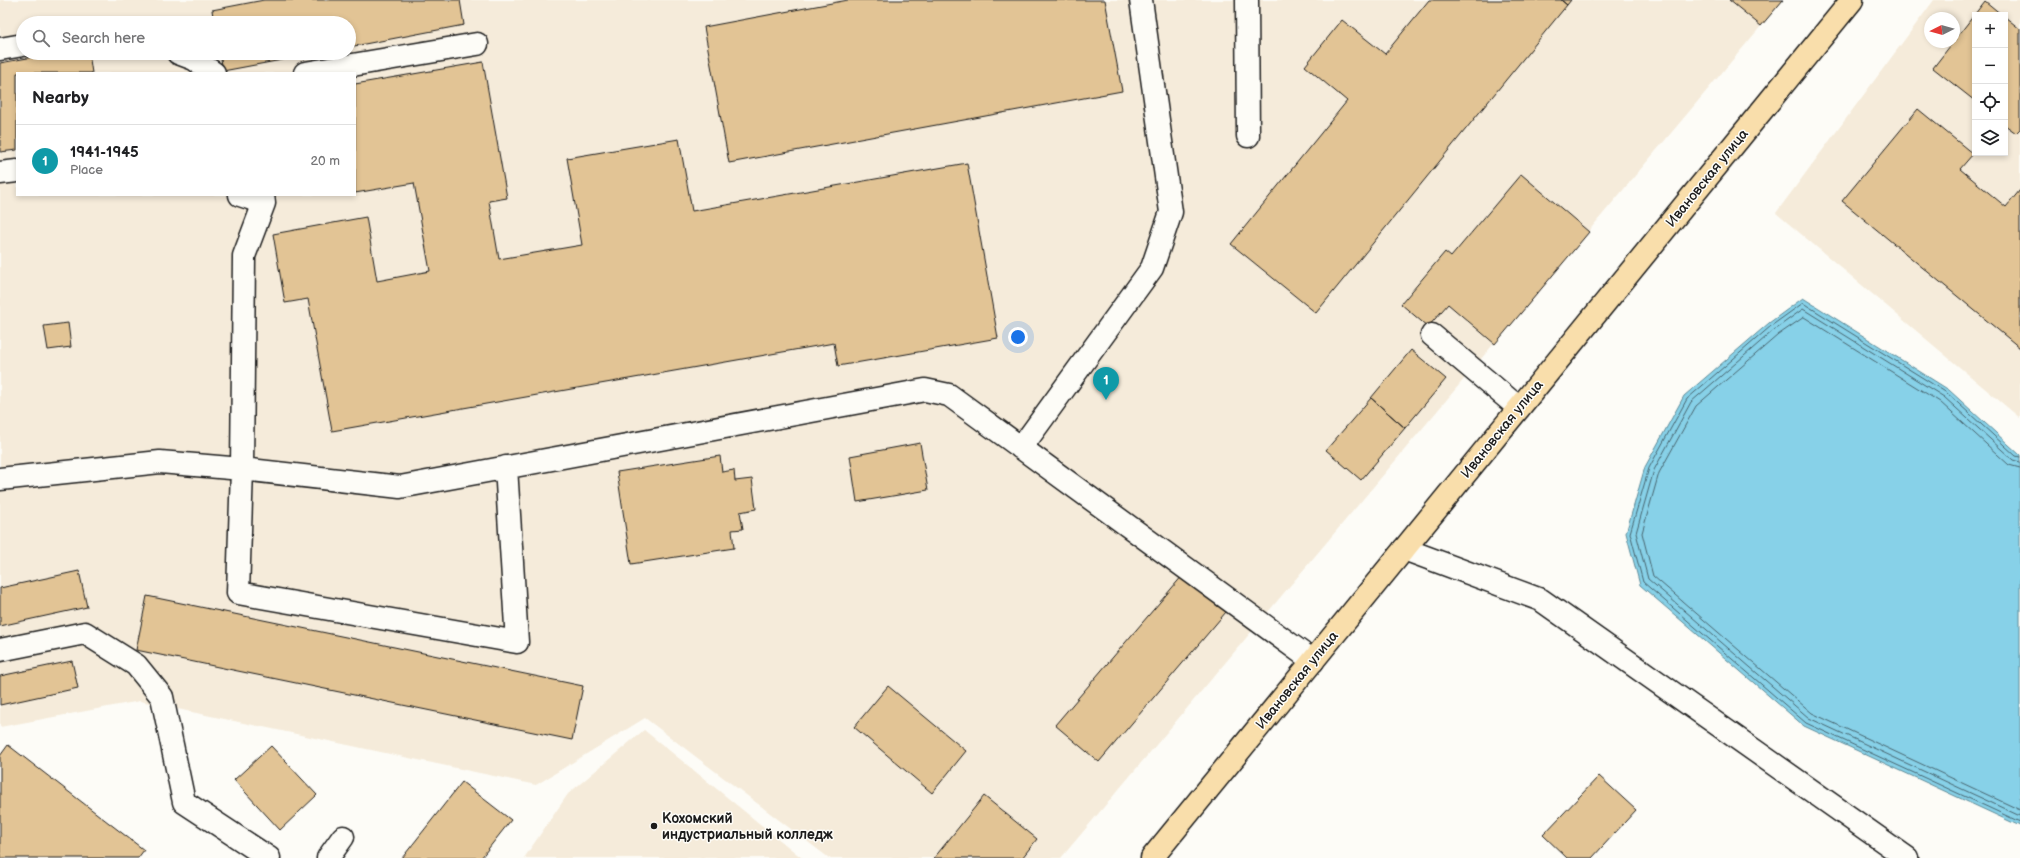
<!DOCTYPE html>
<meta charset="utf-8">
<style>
:root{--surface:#fff;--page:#f2f2f2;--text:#202124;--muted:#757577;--line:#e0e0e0;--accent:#ea580c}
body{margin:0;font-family:"Balsamiq Sans",sans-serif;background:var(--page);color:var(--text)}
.controls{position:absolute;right:12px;top:12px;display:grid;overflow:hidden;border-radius:0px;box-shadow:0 2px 6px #0003}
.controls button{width:36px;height:36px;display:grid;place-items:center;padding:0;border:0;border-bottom:1px solid var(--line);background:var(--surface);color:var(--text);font:20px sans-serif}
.compass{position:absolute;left:1924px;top:12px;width:36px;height:36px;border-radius:50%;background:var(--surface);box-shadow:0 2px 6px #0003;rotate:264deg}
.you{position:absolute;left:1018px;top:337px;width:14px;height:14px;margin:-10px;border:3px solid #fff;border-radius:50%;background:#1a73e8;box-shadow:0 0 0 6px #1a73e833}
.badge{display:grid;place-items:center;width:26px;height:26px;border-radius:50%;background:var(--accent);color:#fff;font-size:13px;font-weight:700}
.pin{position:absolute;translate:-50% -33px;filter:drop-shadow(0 1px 2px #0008)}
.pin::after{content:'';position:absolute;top:21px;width:14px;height:12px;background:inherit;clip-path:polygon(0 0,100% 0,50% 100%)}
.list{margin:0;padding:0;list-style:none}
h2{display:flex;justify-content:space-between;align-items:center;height:52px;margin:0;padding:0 16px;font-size:17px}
h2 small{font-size:13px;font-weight:400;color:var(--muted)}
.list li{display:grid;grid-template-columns:26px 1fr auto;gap:12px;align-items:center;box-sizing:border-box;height:72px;padding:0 16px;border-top:1px solid var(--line)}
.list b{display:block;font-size:15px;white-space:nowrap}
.list p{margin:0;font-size:13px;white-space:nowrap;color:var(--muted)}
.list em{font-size:13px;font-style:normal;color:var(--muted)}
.icon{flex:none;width:22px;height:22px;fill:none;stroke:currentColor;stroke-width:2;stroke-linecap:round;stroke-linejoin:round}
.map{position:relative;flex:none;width:2020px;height:858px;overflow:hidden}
.search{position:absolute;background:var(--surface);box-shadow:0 2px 6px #0003;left:16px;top:16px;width:340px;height:44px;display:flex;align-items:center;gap:10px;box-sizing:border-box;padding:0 14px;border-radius:22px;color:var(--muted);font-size:15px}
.panel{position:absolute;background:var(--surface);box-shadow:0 2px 6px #0003;left:16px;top:72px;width:340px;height:124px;border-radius:0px}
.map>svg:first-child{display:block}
</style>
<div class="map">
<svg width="2020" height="858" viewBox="0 0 2020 858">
<rect width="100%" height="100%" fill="#fdfcf7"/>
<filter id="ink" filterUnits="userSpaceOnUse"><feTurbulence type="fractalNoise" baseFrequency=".025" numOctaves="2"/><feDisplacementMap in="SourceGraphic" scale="8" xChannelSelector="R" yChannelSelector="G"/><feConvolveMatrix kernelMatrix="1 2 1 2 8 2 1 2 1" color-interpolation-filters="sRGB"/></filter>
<g filter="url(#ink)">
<path fill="#f5ebda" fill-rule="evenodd" d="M 0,0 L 1783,0 L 1061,858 L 829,858 L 645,718 L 536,785 L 140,701 L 0,727 ZM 23,23 L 349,23 L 349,53 L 23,53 ZM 17,73 L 355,73 L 355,195 L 17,195 Z
M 1934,0 L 2020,0 L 2020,418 L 1776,213 ZM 1975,15 L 2005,15 L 2005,153 L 1975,153 ZM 1930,18 L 1954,18 L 1954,42 L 1930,42 Z
M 644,730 L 802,858 L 524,858 L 568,794 Z"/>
<path fill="#87d1e8" stroke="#5c8996" d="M 1803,298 L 1949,390 L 2020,455 L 2020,826 L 1804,726 L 1640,585 L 1626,533 L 1645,467 L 1684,396 L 1769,323 Z"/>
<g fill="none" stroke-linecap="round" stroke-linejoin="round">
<path stroke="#47646e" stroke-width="1" d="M 2020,457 L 2016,456 L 1947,393 L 1803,303 L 1771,326 L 1687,399 L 1649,468 L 1630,533 L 1643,582 L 1806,723 L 2020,822
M 2020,462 L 2013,460 L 1944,397 L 1803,309 L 1774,330 L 1691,402 L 1654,470 L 1636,533 L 1648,579 L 1809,718 L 2020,816
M 2020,468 L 2009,465 L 1940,402 L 1804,317 L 1778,335 L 1696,406 L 1659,473 L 1642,533 L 1653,576 L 1812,713 L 2020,810"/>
</g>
<path fill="#e2c495" stroke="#1c1c1c" d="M 264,0 L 460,0 L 464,25 L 349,47 L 349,23 L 214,23 L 212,10 Z
M 848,0 L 1105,0 L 1122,91 L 729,163 L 704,27 Z
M 1429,0 L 1561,0 L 1567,5 L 1316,313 L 1231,244 L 1347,101 L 1305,66 L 1342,20 L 1385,54 Z
M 1561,0 L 1571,0 L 1567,5 Z
M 1729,0 L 1783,0 L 1761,26 Z
M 1985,1 L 2002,15 L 1975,15 L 1975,101 L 1933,68 Z
M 2005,17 L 2020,29 L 2020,129 L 2016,133 L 2005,125 Z
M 55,53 L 89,53 L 92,73 L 17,73 L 17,150 L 0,152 L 0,63 Z
M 220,53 L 319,53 L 223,71 Z
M 483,62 L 507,198 L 489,201 L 499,259 L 582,245 L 567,158 L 679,139 L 692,211 L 967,163 L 998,338 L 838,366 L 834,343 L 332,431 L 308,299 L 285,303 L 273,234 L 366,217 L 377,281 L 430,271 L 414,183 L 355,193 L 355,84 Z
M 1918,109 L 1973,154 L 1960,169 L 2006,207 L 2020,190 L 2020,348 L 1842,201 Z
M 1521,174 L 1589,232 L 1495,344 L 1448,304 L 1428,327 L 1401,304 L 1445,252 L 1451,257 Z
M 68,323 L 71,347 L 48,350 L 44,326 Z
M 1411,350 L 1446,379 L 1405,428 L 1371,398 Z
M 1371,398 L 1405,428 L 1361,480 L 1326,450 Z
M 920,443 L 928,490 L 857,502 L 850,456 Z
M 720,456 L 722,472 L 734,470 L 735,481 L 752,479 L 756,509 L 740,512 L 743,529 L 732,530 L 734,548 L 631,564 L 617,472 Z
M 79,571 L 87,607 L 0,626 L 0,588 Z
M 1183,575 L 1226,612 L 1099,762 L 1055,725 Z
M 147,596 L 583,686 L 572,740 L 136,650 Z
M 72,661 L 78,688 L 0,705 L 0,676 Z
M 888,686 L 966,751 L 932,793 L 854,727 Z
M 8,745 L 144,850 L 138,858 L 0,858 L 0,756 Z
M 271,746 L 317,795 L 280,830 L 234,780 Z
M 1599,776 L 1636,810 L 1592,858 L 1567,858 L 1543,835 Z
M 462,782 L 511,820 L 481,858 L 402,858 Z
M 984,796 L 1037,839 L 1022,858 L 934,858 Z"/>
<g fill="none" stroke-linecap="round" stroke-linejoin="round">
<g stroke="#1c1c1c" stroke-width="25">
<path id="minor" d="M 1247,0 L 1248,136
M 0,49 L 23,45
M 178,53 L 194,59 L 214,73
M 305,73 L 477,44
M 0,173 L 17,171
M 240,195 L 264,203
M 263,195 L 264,203 L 244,256 L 242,469 L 238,593 L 517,642 L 506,467
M 1432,335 L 1519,408
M 1021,448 L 1152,268 L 1171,212 L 1141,0
M 0,479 L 160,462 L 242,469 L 400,487 L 925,390 L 949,395 L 1313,661
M 1404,549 L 1541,600 L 1907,858
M 0,650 L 85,633 L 136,665 L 162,697 L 184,802 L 269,858
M 328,858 L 343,837"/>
</g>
<g stroke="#1c1c1c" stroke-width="25">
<path id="major" d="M 1152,858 L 1852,0"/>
</g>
<use href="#minor" stroke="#fdfcf7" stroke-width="22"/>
<use href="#major" stroke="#f9deab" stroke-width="22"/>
</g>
</g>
<circle fill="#1c1c1c" stroke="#fdfcf7" stroke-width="1.5" cx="654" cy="826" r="4"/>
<g text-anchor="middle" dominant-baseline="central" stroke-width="3" stroke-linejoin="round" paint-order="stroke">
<g font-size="14" fill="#1c1c1c" stroke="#fdfcf7">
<text transform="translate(1707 178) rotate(-51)">Ивановская улица</text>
<text transform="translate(1502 429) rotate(-51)">Ивановская улица</text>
<text transform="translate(1297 680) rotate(-51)">Ивановская улица</text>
</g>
<g font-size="14" font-weight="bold" fill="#1c1c1c" stroke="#fdfcf7" text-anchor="start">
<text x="662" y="818">Кохомский<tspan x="662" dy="16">индустриальный колледж</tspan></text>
</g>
</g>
</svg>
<div class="controls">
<button>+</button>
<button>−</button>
<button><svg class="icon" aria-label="locate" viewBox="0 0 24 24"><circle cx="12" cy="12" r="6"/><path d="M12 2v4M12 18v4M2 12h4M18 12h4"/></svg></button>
<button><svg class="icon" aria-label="layers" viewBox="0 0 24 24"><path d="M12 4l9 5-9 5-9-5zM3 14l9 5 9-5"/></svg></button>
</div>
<svg class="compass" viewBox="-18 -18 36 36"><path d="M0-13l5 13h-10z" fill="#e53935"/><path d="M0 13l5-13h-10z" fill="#757577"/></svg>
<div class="you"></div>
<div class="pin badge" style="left:1106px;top:400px;background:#0f9aa8">1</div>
<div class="search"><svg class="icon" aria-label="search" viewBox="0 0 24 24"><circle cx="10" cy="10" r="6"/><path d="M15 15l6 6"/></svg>Search here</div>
<section class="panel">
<h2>Nearby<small></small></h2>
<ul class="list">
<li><span class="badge" style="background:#0f9aa8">1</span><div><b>1941-1945</b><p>Place</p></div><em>20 m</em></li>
</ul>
</section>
</div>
